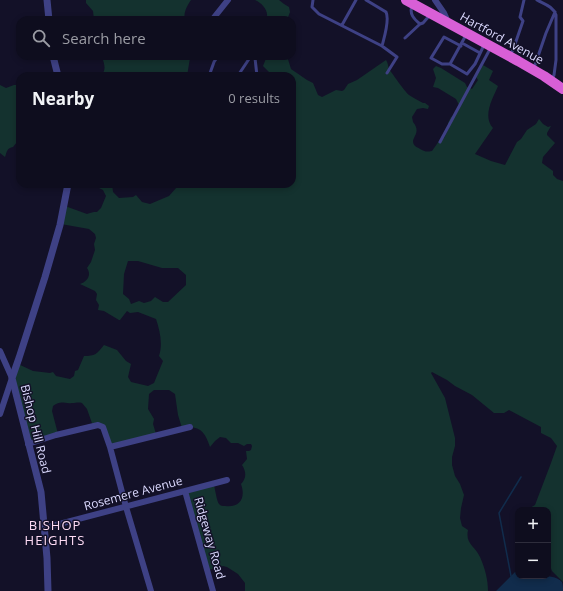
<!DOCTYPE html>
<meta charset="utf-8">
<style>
:root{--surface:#0e0d1e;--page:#171627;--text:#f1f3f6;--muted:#9b9ca4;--line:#2e2d3c}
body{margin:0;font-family:"Open Sans",sans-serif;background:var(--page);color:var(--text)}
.controls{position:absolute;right:12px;bottom:12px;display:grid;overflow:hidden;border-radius:8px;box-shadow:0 2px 6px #0003}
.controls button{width:36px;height:36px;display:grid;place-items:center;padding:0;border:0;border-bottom:1px solid var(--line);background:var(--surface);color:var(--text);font:20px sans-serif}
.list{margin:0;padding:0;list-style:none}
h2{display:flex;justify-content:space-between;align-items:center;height:52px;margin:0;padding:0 16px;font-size:17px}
h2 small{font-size:13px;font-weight:400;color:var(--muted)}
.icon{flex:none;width:22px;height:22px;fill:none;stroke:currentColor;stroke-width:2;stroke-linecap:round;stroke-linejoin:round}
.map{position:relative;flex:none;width:563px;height:591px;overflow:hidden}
.search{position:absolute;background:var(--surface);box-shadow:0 2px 6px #0003;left:16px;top:16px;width:280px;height:44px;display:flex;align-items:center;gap:10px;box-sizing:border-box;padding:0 14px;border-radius:12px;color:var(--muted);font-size:15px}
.panel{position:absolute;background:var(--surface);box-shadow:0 2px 6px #0003;left:16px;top:72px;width:280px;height:116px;border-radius:12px}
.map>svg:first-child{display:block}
</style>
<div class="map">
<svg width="563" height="591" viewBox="0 0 563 591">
<rect width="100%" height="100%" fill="#131128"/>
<path fill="#14322f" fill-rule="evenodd" d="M 86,0 L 191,0 C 187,6 183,13 185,20 L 94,20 L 93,11 L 86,3 Z
M 255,0 L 279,0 L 284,4 L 289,7 L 290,12 L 287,20 L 266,20 C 270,11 262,3 255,0 Z
M 102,56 L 192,56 L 190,58 L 187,76 L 101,76 C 107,68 104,65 102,56 Z
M 267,56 L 287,56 L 291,69 L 307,80 L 313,83 L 318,95 L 322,97 L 336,90 L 342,91 L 344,90 L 348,84 L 357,80 L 386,60 C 388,63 388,66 389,69 C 392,73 405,92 409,95 C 413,98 418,100 423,103 L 425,103 L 429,106 L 428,109 L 423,108 L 417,109 L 412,117 L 413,122 C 423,134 408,138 415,146 C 416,147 419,148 420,149 C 426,152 426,152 432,151 L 439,141 L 444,138 L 449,128 L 448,123 L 451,117 L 456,114 L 459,105 L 456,99 L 438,88 L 433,87 L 436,78 L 433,69 L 436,66 L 441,68 L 465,83 L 467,87 L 472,89 L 478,80 L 476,77 L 483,65 L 493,71 L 489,80 L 498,86 C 493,98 482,116 493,128 L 475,154 L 491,161 L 505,165 L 517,142 L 521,139 L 527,130 L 536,124 L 539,119 L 543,124 L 548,127 L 551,126 L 547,133 L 547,135 L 555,143 L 543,157 L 542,163 L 553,171 L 553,175 L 557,179 L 563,181 L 563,582 L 552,571 L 550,566 L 548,565 L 548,510 L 528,510 L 530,508 L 535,505 L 551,463 L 557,446 L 551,438 L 541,433 L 541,427 L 509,410 L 504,413 L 494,413 L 472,395 L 455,386 L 447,380 L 432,372 L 431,373 L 445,398 L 455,438 L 455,446 L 452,457 L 452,465 L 455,476 L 460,484 L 464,495 L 461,508 L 460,518 L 462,526 L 468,530 C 465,544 475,546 480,557 C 485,568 488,580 488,591 L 245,591 L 245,583 L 238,574 L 227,567 L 223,566 L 209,570 L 186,493 L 214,485 C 215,489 217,502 219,504 C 221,506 222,506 225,506 C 240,508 246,498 241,484 C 247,478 246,471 242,465 L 247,459 L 246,451 L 249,451 L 251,450 L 252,446 L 251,444 L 247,444 L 244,446 L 238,443 L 231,443 L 226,438 L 220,437 L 215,441 L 210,447 C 205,432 200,425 182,428 L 178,415 L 175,394 L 169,390 L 154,390 L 149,394 L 148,409 L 154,419 L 153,424 L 156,434 L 111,446 L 103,427 L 93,426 L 87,409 L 82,403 C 78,402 76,403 72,403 C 64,404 61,400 53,406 L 52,411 L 58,434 L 30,443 L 13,374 L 18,364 L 33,371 L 50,373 L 53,372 L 56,376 L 70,379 L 74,376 L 75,371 L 78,370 L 84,356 C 95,356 97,354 104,345 L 117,350 L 126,361 L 131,364 L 128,377 L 131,382 L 148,386 L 154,383 L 163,361 L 159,356 C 163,344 160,331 156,319 L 138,312 L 130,313 L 127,311 L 120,320 L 119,320 L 104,311 L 98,310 L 99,305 L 96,300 L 97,294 L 95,291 L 80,284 C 87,282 92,275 87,268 L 91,262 L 95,250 L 94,244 L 96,238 L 95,234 L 89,229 L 61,224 L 65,206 L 87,214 L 90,213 L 94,212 L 97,212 L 101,208 L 106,196 L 103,190 L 99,188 L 99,184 L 112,184 L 113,192 L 119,198 L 133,197 L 136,195 L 142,202 L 150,204 L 169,196 L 177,187 L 178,184 L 292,184 L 292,76 L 273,76 L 263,66 ZM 128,261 L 138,261 L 162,268 L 178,268 L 186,275 L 186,285 L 168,302 L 163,302 L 155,297 L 151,301 L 144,303 L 139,301 L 131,304 L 129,299 L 123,294 L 124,274 Z
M 0,85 L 6,88 L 14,85 L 19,85 L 20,86 L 20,142 L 17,142 L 13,147 C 7,148 7,151 5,157 L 0,153 Z"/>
<path fill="#112c4c" d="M 518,569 L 518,576 C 528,576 555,573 562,582 C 563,585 563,588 563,591 L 496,591 Z"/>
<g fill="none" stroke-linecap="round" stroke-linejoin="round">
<path stroke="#112c4c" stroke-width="1.5" d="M 511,576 L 499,513 L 521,477"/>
<path stroke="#3e4185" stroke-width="3" d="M 313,0 L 312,7 L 319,14 L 382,46
M 366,0 L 386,12 C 390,20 384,38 382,46 L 397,57 L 387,73
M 537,0 C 544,4 553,6 556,15 L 556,60 L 554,75 L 552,79
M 412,6 C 409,14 414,19 420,24 L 423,23 L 430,15
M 342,25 L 356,0
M 405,38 L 420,24
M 462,43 L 480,53
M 461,46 L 444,37 L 431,58 L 442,64 L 450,64 L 467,74 L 475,64 L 484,45
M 510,55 L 513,50 L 523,21 L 520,17 L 524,0
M 253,56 L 255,58 L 257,76
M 450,64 L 466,35
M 534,68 L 546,33 L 555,12
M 239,74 L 251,56
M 209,76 L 214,62 L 218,56
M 440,142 L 490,49"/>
<path stroke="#3e4185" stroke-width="6" d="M 435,0 L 444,13 L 448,22
M 212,20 L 228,0
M 0,351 L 12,378 L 0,414
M 28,444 L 56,435 L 98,425 L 103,427 L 110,447 L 126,507 L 151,591
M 110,447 L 190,427
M 185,491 L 213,591
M 44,528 L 227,480"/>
<path stroke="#3e4185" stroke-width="7" d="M 47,0 L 49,20
M 53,56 L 58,76
M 48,591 L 47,558 L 41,492 L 12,378 L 19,358 L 45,277 L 60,225 L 68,184"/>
<path stroke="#d85fd6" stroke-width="10" d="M 406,0 L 518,61 L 544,76 L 563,89"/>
</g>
<g text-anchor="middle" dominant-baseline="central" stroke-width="3" stroke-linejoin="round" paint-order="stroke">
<g font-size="12" fill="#dbd9fe" stroke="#131128">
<text transform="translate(502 38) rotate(29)">Hartford Avenue</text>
<text transform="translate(36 429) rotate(76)">Bishop Hill Road</text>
<text transform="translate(133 493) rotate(-15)">Rosemere Avenue</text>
<text transform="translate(210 538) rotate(74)">Ridgeway Road</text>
</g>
<g font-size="13" letter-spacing="1" fill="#fedbf4" stroke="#131128">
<text x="55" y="525">BISHOP<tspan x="55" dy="15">HEIGHTS</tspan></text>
</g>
</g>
</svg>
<div class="controls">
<button>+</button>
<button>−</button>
</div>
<div class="search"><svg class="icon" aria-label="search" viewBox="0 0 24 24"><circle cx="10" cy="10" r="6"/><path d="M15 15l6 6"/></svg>Search here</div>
<section class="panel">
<h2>Nearby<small>0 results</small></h2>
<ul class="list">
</ul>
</section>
</div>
